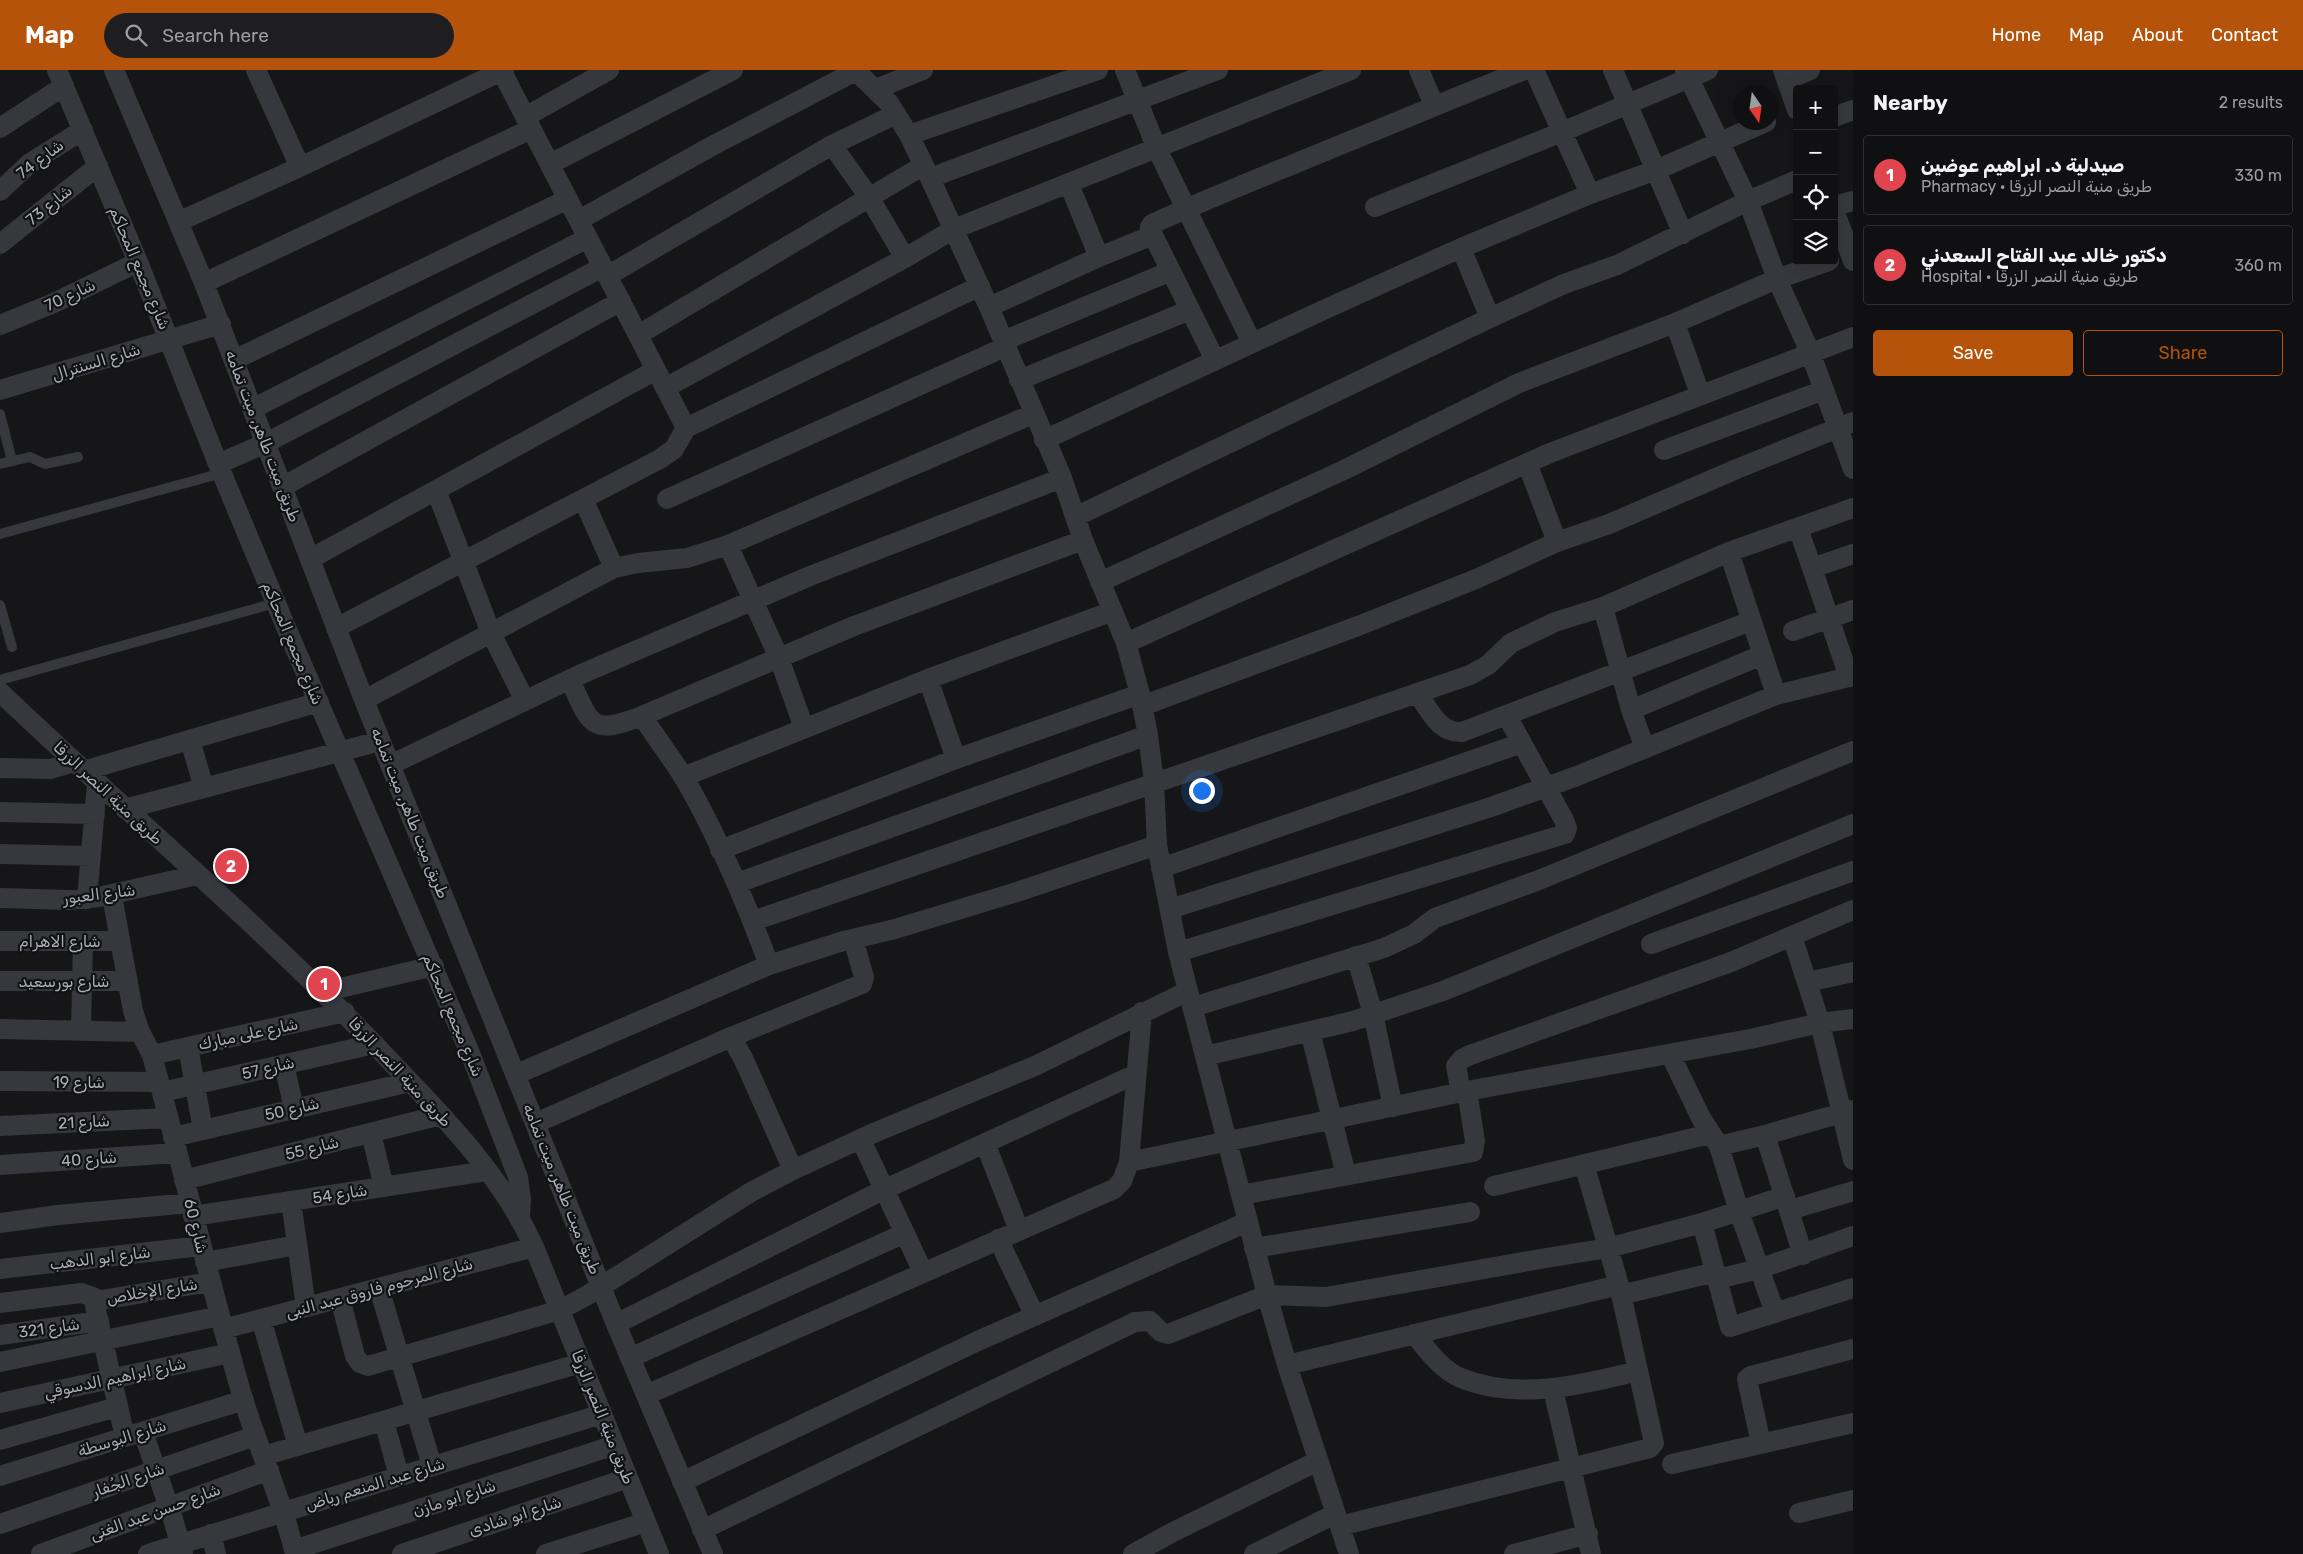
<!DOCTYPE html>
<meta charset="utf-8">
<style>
:root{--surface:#101012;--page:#1e1e20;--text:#f1f3f6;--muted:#9c9d9f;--line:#303032;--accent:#b45309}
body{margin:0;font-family:Rubik,"Noto Sans Arabic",sans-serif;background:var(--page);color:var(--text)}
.controls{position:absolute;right:15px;top:15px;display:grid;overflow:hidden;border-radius:5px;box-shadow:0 5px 20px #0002}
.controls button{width:45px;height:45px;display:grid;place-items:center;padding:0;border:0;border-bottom:1px solid var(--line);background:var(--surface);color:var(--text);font:25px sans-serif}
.compass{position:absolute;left:1733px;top:15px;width:45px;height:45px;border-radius:50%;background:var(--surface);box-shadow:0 5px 20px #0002;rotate:167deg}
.you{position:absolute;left:1201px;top:720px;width:18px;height:18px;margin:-12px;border:4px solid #fff;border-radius:50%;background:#1a73e8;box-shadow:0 0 0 8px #1a73e833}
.badge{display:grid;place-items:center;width:32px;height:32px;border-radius:50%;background:var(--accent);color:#fff;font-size:16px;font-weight:700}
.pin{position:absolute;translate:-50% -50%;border:2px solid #fff;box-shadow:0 1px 5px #0006}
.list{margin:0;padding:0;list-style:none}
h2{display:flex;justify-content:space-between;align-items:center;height:65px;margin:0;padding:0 20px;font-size:21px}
h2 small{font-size:16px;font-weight:400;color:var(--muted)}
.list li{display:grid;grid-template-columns:32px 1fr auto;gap:15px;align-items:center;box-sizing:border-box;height:80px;margin:0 10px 10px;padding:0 10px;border:1px solid var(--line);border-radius:5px}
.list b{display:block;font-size:19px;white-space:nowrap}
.list p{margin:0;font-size:16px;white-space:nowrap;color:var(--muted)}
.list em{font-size:16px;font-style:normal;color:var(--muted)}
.actions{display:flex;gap:10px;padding:15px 20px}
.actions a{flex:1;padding:11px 0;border:1px solid var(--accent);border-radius:5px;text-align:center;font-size:18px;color:var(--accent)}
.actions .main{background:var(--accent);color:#fff}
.icon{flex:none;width:28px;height:28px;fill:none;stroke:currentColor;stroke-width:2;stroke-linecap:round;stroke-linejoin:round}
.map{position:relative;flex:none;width:1853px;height:1484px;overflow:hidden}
header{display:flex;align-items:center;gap:30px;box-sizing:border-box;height:70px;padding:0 25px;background:var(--accent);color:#fff}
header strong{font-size:24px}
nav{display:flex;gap:28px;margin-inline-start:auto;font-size:18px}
.search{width:350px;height:45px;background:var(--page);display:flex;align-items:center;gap:12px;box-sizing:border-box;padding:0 18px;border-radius:28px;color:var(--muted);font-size:19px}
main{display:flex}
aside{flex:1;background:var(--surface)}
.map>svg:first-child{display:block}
</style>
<header>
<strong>Map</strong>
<div class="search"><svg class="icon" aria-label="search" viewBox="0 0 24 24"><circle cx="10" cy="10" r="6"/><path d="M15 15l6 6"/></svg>Search here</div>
<nav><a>Home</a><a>Map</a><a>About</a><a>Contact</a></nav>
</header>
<main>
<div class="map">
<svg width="1853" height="1484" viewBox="0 0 1853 1484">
<rect width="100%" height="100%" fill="#161618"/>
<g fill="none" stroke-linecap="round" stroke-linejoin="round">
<path stroke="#37383d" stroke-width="10" d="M 0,344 L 12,391
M 0,394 L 30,387 L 45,394 L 78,387
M 0,464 L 222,403
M 0,535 L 12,577
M 0,610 L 275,533"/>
<path stroke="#37383d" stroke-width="20" d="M 57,0 L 138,192 L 218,394 L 285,555 L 470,983 L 518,1107 L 521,1129 L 520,1147
M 114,0 L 204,213 L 364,630 L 616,1254 L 713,1484
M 256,0 L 300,97
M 501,0 L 686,358
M 855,0 L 889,33 L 909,65 L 930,108 L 989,237 L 1062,408 L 1083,470 L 1126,573 L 1140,624 L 1148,665 L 1154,712 L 1157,775 L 1178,882 L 1267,1225 L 1287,1295 L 1349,1484
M 1125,0 L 1157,79 L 1252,273
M 1419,0 L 1434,35
M 1534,0 L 1590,124
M 1613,0 L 1683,164
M 1685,0 L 1748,131 L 1777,209 L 1810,282 L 1853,399
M 1783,0 L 1797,40
M 1787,10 L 1810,0
M 876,19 L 923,0
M 525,47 L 609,0
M 1834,47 L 1853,40
M 0,58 L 64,16
M 909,65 L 1098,0
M 832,75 L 869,127 L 905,188
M 550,94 L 733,0
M 930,108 L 1218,0
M 1069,114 L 1099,187
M 0,121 L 30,93 L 83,60
M 1834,136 L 1853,131
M 1375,137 L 1562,62 L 1708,0
M 1834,140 L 1853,191
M 579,150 L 712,76 L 856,1
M 180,151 L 300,97 L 504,0
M 1153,165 L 1215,290
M 0,174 L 98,96
M 1461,178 L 1490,248
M 607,206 L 832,75 L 896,44
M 204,213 L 531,59
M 989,237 L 1099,187 L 1153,165 L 1150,157 L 1152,154 C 1215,125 1280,100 1345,73 C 1405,49 1465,23 1525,0
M 1675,253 L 1700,324
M 0,255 L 56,232 L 138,192
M 638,265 L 924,95
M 1003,271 L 1171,201
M 234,290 L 568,129
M 1019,310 L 1190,240
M 665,318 L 905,188 L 954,159 L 1351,0
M 0,320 L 221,254
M 252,339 L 588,168
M 1044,370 L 1330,237 L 1461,178 L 1590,124 L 1656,100 L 1766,52
M 1664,380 L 1824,320
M 1527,393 L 1557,472
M 218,394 L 266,373 L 603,197
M 282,417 L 621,231
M 436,420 L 491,563 L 525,631
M 583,429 L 660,389 L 674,379 L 686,358 L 980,216
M 667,429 L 1005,277
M 1075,447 L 1490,248 L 1564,214 L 1617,195 L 1748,131 L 1797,110
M 1798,458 L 1812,498
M 728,475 L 779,588 L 804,658
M 1729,482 L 1776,625
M 310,489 L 656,300
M 1100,512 L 1346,399 L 1519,313 L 1675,253 L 1777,209 L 1829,191
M 1603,537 L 1631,640 L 1645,678
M 336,558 L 583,429 L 614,498
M 1793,561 L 1853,540
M 1126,573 L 1550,383 L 1853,267
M 1849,607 L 1812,498 L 1853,484
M 928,609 L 956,689
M 570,610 C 591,655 590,666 642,646 C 655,666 670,686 683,706 C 718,766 745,830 769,895
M 0,622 C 131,747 271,864 395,996 C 447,1050 503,1108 534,1177 L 659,1484
M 1418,624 C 1430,641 1439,663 1462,662 L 1751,551
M 364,630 L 614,498 L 638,493 L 687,488 L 728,475 L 1033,344
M 1142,636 L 1358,556 L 1476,509 L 1557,472 L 1609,454 L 1739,398 L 1853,352
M 1631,640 L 1762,585
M 642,646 L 854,556 L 1083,470
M 190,670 L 204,718
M 390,695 L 579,605 L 810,506 L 1062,408
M 0,698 L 51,699 L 74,692
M 83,701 L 319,632
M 683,707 L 928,609 L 1113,541
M 125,739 L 380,671
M 0,742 L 95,744
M 720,780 L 956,689 L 1140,624
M 0,784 L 91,786
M 1161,798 L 1522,673
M 737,813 L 1148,665
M 112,826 L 133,941 L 140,962 L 152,985 C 182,1097 209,1210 241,1322 C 257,1377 282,1428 295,1484
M 0,828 L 69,830 L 99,827 L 197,805
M 87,829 L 97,714
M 1170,839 L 1491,737 L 1577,706 L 1776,625 L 1853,606
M 753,851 L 1470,605 L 1488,595 L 1511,573 L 1555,552 L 1603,537 L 1729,482 L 1853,438
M 1792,866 L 1820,953 L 1853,1090
M 0,871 L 120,871
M 1651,874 L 1853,801
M 1178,882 L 1565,764 L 1567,758 L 1564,750 L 1507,646
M 1356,886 L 1373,944 L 1393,1037
M 0,911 L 128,911
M 1808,912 L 1853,902
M 323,922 L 434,896
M 1193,937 L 1384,878 L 1414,864 L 1435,848 L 1539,810 L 1853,681
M 0,959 L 140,962
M 81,960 L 83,872
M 1310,961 L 1346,1105
M 188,977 L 203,1060
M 1670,984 L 1701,1048 L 1719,1076 L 1739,1141 L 1775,1243
M 152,985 L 345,942
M 1205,986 L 1353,951 L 1443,921 L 1853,754
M 284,994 L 294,1039
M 517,1004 L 769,895 L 840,872 L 895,859 L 1020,821 L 1157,775
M 0,1011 L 159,1012
M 162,1022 L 374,974
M 1461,1022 L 1456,996 L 1462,989 L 1470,985 L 1731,892 L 1853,840
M 536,1053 L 731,967
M 0,1056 L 168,1048
M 371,1063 L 384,1117
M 1765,1065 L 1803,1185
M 173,1067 L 410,1012
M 861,1070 L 923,1202
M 985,1073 L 1019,1160
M 1719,1076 L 1765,1065 L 1852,1040
M 1129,1092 L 1467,1021 L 1750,969 L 1820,953 L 1853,949
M 0,1095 L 177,1083
M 793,1100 L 743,988 L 731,967 L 862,914 L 864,907 L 853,869
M 184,1110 L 441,1045
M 1494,1116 L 1710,1064
M 1241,1125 L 1473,1082 L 1475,1071 L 1467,1021
M 291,1131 L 306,1237
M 1790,1140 L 1853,1121
M 193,1146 L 487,1101
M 0,1153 L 58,1145 L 190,1133
M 1702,1153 L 1730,1257 L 1853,1218
M 998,1169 L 1035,1246
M 1254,1178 L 1470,1142
M 205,1192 L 297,1175
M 0,1199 L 201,1176
M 1717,1209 L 1759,1199 L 1853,1166
M 379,1218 L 432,1396
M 1621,1225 L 1715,1202
M 340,1228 L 355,1286 L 360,1293 L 368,1296 L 560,1240 L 586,1226 L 751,1122 L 793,1100 L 869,1065 L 1037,995 L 1188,921
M 95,1231 L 210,1212
M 0,1233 L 81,1223 L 93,1227 L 125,1367
M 261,1249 L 298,1376
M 616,1254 L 883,1120 L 1136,1004
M 223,1259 L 534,1177
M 1414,1264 C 1427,1279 1441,1300 1461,1308 C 1517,1331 1582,1315 1638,1301
M 0,1265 L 99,1251
M 630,1288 L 905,1163
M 0,1292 L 220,1246
M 1287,1295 L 1619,1215
M 1553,1319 L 1591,1484
M 646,1325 L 1114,1119 L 1122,1111 L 1129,1092 L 1142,942
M 0,1333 L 230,1283
M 384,1351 L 399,1406
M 143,1362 L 173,1449 L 183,1484
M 0,1370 L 117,1337
M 1761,1374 L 1747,1309 L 1751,1306 L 1853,1279
M 263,1386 L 581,1293
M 1672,1394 L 1853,1353
M 0,1406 L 244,1330
M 682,1412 L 980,1270 L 1247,1152
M 1799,1443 L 1853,1430
M 0,1454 L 255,1366
M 1340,1456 L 1650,1378 L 1654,1373 L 1619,1215 L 1584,1094
M 702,1460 L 1135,1252 L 1150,1251 L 1161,1262 L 1168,1264 L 1267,1225 L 1326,1227 L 1540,1189 L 1608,1178 L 1702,1153 L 1785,1126
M 211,1464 L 216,1484
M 294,1480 L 615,1375
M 41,1484 L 269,1400
M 148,1484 L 602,1344
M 402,1484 L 628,1408
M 546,1484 L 646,1452
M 1133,1484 L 1173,1462 L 1318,1391
M 1254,1484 L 1335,1444
M 1514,1484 L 1588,1464"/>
</g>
<g text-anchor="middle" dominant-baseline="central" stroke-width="4.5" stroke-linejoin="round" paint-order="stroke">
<g font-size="16" fill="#a8adb8" stroke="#111113">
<text transform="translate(40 89) rotate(-37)">شارع 74</text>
<text transform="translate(49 135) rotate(-39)">شارع 73</text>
<text transform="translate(140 198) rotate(67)">شارع مجمع المحاكم</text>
<text transform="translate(70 225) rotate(-25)">شارع 70</text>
<text transform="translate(96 292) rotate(-17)">شارع السنترال</text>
<text transform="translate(263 366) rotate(69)">طريق ميت طاهر, ميت تمامه</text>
<text transform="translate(293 573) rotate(67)">شارع مجمع المحاكم</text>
<text transform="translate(108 723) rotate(43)">طريق منية النصر الزرقا</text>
<text transform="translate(410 743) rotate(68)">طريق ميت طاهر, ميت تمامه</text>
<text transform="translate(99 824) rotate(-7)">شارع العبور</text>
<text x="60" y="871">شارع الاهرام</text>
<text x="64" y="911">شارع بورسعيد</text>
<text transform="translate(453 945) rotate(67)">شارع مجمع المحاكم</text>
<text transform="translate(248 964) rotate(-12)">شارع على مبارك</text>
<text transform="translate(268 998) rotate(-13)">شارع 57</text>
<text transform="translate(400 1002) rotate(47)">طريق منية النصر الزرقا</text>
<text x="79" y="1012">شارع 19</text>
<text transform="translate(292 1039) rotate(-13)">شارع 50</text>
<text transform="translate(84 1052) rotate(-3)">شارع 21</text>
<text transform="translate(312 1078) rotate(-14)">شارع 55</text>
<text transform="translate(89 1089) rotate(-4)">شارع 40</text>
<text transform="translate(562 1119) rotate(68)">طريق ميت طاهر, ميت تمامه</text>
<text transform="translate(340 1124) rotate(-9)">شارع 54</text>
<text transform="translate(196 1156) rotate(76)">شارع 60</text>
<text transform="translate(100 1188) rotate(-7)">شارع ابو الدهب</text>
<text transform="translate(379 1218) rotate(-15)">شارع المرحوم فاروق عبد النبى</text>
<text transform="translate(152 1221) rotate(-9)">شارع الإخلاص</text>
<text transform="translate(49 1258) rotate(-8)">شارع 321</text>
<text transform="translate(115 1308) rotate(-12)">شارع ابراهيم الدسوقي</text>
<text transform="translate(603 1347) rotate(68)">طريق منية النصر الزرقا</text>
<text transform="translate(122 1368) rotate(-17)">شارع البوسطة</text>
<text transform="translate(128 1410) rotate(-19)">شارع الجُفار</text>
<text transform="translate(375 1414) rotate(-17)">شارع عبد المنعم رياض</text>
<text transform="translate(454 1428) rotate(-18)">شارع ابو مازن</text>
<text transform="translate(155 1442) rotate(-20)">شارع حسن عبد الغنى</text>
<text transform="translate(515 1446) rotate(-18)">شارع ابو شادى</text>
</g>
</g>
</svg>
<div class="controls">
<button>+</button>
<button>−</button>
<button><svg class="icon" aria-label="locate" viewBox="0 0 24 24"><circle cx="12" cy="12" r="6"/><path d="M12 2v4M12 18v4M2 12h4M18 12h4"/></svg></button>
<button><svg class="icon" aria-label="layers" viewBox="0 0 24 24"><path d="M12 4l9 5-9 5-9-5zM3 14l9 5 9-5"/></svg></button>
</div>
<svg class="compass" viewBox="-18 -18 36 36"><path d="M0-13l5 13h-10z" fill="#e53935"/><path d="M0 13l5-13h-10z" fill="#9c9d9f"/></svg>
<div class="you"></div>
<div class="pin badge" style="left:324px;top:914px;background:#e0444e">1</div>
<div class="pin badge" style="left:231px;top:796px;background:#e0444e">2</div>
</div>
<aside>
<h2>Nearby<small>2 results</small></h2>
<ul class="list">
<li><span class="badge" style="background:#e0444e">1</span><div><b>صيدلية د. ابراهيم عوضين</b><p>Pharmacy · طريق منية النصر الزرقا</p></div><em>330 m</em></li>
<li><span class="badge" style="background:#e0444e">2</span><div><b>دكتور خالد عبد الفتاح السعدني</b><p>Hospital · طريق منية النصر الزرقا</p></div><em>360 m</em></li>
</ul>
<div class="actions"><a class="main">Save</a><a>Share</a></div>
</aside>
</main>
